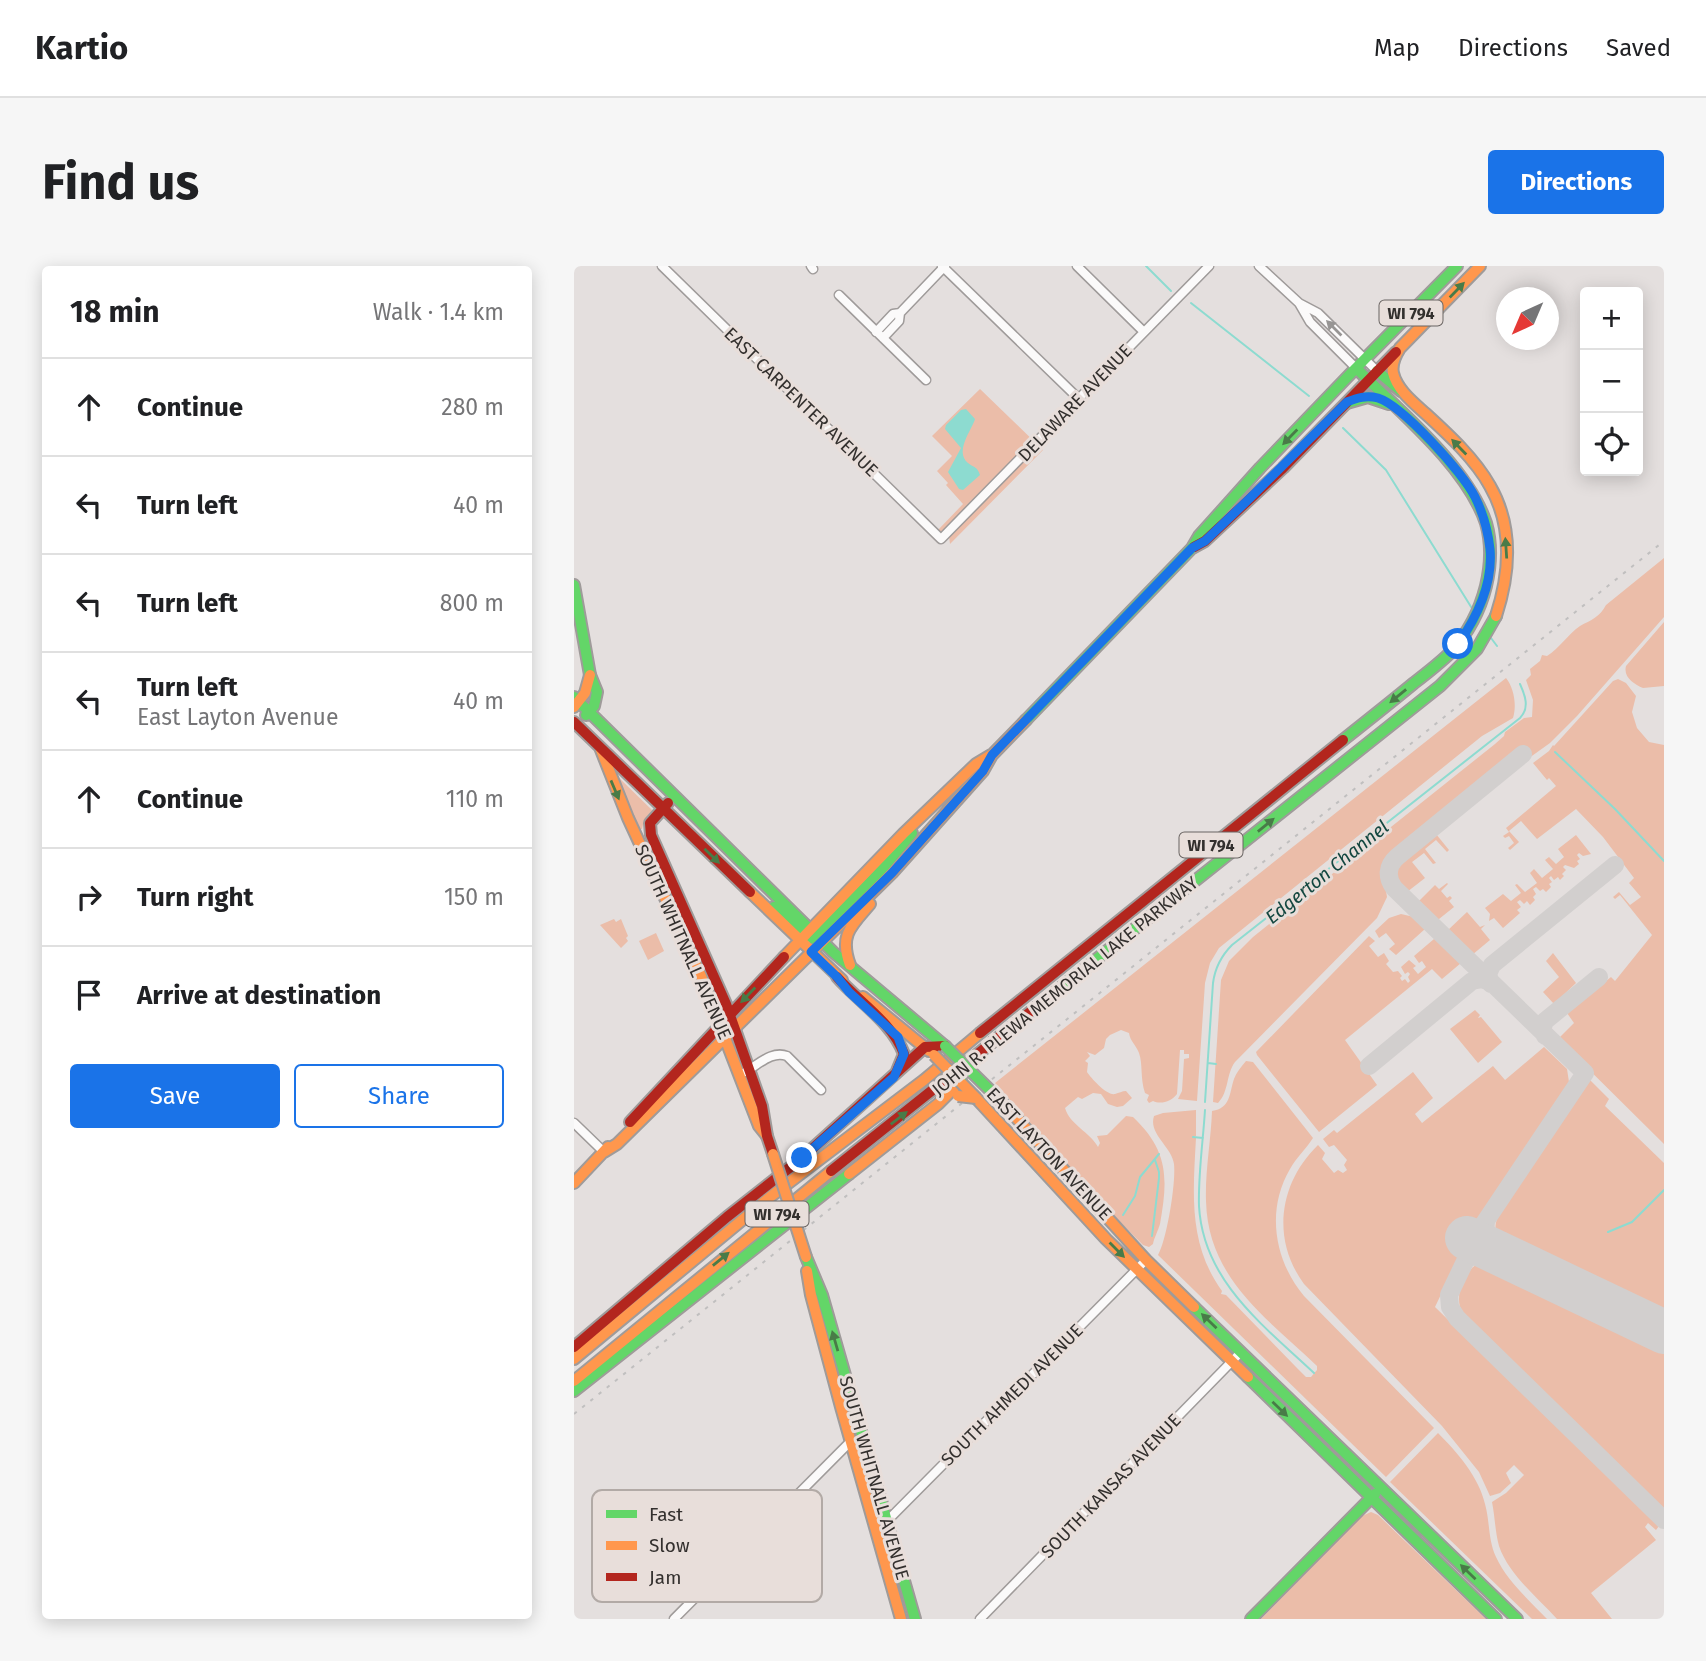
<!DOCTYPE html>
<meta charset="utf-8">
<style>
:root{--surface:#fff;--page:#f6f6f6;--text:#202124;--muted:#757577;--line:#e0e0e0;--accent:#1a73e8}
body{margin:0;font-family:"Fira Sans",sans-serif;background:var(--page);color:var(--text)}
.controls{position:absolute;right:21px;top:21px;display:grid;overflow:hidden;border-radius:7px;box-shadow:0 4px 18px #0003}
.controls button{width:63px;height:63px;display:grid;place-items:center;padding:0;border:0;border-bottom:2px solid var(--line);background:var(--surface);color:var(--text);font:35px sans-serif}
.compass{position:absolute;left:922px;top:21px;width:63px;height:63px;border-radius:50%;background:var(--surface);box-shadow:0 4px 18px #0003;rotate:224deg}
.stop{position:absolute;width:21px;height:21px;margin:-16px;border:5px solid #1a73e8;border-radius:50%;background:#fff}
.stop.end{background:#1a73e8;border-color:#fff;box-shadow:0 2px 7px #0008}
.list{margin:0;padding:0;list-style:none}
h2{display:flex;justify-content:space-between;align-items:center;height:91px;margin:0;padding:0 28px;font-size:30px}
h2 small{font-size:23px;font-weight:400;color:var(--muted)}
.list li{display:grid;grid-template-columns:46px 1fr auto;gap:21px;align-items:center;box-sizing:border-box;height:98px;padding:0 28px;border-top:2px solid var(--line)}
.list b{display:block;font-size:26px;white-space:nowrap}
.list p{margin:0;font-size:23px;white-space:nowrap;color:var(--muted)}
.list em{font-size:23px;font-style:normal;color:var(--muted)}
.actions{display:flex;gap:14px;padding:21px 28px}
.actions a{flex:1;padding:16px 0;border:2px solid var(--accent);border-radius:7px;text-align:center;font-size:24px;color:var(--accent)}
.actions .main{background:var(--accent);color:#fff}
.icon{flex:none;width:38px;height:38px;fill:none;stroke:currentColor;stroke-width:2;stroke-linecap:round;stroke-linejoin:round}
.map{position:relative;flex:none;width:1090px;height:1353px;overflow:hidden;border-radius:7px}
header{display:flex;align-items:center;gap:42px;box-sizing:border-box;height:98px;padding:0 35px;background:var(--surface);border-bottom:2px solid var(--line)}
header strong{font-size:33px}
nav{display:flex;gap:38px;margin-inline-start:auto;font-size:24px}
.intro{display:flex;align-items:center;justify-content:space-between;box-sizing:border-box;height:168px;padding:0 42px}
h1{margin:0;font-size:49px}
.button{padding:18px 32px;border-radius:7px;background:var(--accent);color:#fff;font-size:24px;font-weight:700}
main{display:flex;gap:42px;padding:0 42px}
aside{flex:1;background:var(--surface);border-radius:7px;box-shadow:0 4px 18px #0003}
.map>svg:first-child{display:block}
</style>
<header>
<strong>Kartio</strong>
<nav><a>Map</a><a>Directions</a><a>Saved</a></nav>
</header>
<div class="intro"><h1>Find us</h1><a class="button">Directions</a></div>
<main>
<aside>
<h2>18 min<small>Walk · 1.4 km</small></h2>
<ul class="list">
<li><svg class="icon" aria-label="ahead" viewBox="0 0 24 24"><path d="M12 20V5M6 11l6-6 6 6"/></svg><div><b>Continue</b></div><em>280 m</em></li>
<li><svg class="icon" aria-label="left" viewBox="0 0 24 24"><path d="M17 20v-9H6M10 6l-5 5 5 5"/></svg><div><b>Turn left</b></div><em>40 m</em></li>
<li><svg class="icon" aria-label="left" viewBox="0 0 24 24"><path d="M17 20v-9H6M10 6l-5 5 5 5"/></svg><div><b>Turn left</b></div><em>800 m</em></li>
<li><svg class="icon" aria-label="left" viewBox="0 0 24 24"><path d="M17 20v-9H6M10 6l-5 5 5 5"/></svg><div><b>Turn left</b><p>East Layton Avenue</p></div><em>40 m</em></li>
<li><svg class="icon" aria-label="ahead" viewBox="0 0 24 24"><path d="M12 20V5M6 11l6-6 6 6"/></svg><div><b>Continue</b></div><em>110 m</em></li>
<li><svg class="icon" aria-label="right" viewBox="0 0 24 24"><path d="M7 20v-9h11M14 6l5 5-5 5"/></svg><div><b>Turn right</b></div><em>150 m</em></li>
<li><svg class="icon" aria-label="arrive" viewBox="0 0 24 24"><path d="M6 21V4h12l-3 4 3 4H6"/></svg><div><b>Arrive at destination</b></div></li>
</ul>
<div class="actions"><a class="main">Save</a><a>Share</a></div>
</aside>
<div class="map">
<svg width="1090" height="1353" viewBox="0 0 1090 1353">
<rect width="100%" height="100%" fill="#e4dfde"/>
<path fill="#ebbda9" d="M 406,123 L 469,184 L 376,278 L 375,270 L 364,264 L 389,238 L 372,219 L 374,217 L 363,205 L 378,190 L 358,170 Z
M 1090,292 L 1090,351 L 1003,450 L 976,477 L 955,492 L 947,484 L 815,592 L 809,607 L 813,631 L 803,652 L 661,796 C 652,808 655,826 644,837 L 639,836 L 647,714 L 655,695 L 679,671 L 921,478 L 930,470 L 931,466 L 950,452 L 958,451 L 959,434 L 952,414 L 957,409 L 956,403 L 966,395 L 968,389 L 973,390 C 986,382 994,368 1006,360 C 1017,354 1026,351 1032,339 Z
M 1090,356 L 1090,420 L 1069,422 C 1060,418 1049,411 1052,400 Z
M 932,412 C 940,422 943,439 939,452 L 908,470 L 645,682 L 636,697 L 631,717 L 623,835 L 604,833 L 608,825 L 610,793 L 615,792 L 615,788 L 610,788 L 610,784 L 606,784 L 603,828 C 598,835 587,839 579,835 L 575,837 L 573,834 L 575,829 L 571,827 C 566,812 569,798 565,787 C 562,779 556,775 555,767 L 547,764 L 536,769 L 532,773 L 530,782 L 521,789 L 513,786 L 516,790 L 511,795 L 514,797 L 513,806 C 517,812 533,830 541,828 C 545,827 548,825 552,825 L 558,832 L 549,840 L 543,841 L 534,838 L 527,828 L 519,827 L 508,833 L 504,831 L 491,842 C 496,859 516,866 524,881 L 526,877 L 523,870 L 533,869 L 552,850 L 559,851 C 595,885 594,913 586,958 C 584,965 580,972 579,978 L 575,981 L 569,979 L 530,940 L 421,817 Z
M 1044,413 L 1052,417 L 1062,430 L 1058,446 L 1063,462 L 1075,476 L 1090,479 L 1090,878 L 984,773 L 1000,757 L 993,747 L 1037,711 L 1041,715 L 1078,669 L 1046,629 L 1041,633 L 1039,631 L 1045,626 L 1056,639 L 1067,631 L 1055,617 L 1060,612 L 1029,571 L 1002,543 L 963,573 L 947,555 L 935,565 L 945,576 L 936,584 L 934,582 L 940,577 L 935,570 L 931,572 L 929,570 L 935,566 L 932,562 L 982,520 L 975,512 L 973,514 L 959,497 L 975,485 L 979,479 L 980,480 L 1039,415 Z
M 37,504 L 78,544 L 70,554 L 68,563 L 65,564 L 48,535 Z
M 862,568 L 875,584 L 873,586 L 862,574 L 851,583 L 862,597 L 859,598 L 850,587 L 838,596 L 851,612 L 833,626 L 822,610 L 823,600 L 841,583 Z
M 1002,569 L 1017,588 L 1009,590 L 1005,587 L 1003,589 L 1006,593 L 1003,595 L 1005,598 L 1000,602 L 991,599 L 989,601 L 992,604 L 988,608 L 990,610 L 986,614 L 984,611 L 980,614 L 977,610 L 975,612 L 978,616 L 975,618 L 977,621 L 972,626 L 969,623 L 966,625 L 962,621 L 959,623 L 962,628 L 959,631 L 961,634 L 956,639 L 953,635 L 950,638 L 946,634 L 943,636 L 947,641 L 943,644 L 946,647 L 929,662 L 920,652 L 915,655 L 916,648 L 911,642 L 929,628 L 937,635 L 947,627 L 941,619 L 943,618 L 951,626 L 963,617 L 956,607 L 960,603 L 968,612 L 979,603 L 971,594 L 975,591 L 982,598 L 990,591 L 984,583 Z
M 873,617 L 874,618 L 867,625 L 873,632 L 876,630 L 878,632 L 875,635 L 880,641 L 865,653 L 861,654 L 844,636 L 861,619 L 865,623 Z
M 893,646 L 906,661 L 911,659 L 907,663 L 916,674 L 898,689 L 873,665 Z
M 827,648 L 840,651 L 851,663 L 822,689 L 815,683 L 821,678 L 812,667 L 805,672 L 801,665 L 815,652 Z
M 40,653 L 42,656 L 47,653 L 54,670 L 52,672 L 54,675 L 47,682 L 26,659 Z
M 82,667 L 90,685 L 74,694 L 65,675 Z
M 795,670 L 801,675 L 795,680 L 804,691 L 810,687 L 815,695 L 812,698 L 819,706 L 824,705 L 828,710 L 826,712 L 828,715 L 831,713 L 834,717 L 836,715 L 834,711 L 836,708 L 834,706 L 831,708 L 827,701 L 835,694 L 842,700 L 839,702 L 844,708 L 852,701 L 848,695 L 845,697 L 840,690 L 860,673 L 864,675 L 887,697 L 868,713 L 858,703 L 771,774 L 803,819 L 745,866 L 683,789 L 682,786 Z
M 979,687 L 1002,717 L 980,738 L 969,726 L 985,711 L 972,695 Z
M 901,744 L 906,749 L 904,752 L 907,751 L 928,776 L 904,797 L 876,763 Z
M 970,781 L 993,803 L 995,816 L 902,955 L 861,1041 L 1085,1260 L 1082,1264 L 1074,1257 L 1071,1261 L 1082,1274 L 1017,1327 L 1038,1353 L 983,1353 C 963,1331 935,1309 925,1280 C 921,1265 921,1251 918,1236 L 932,1227 L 950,1209 L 940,1199 L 932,1207 L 937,1217 L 926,1227 L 916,1230 L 905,1206 L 868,1160 L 730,1018 C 697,973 705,917 744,879 L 751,887 L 748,893 L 760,907 L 764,904 L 769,907 L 773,904 L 770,899 L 773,894 L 760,879 L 755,881 L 749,873 L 760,864 L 763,867 L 839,806 L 859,832 L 841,848 L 848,857 L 919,800 L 931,814 Z
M 672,795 L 679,796 L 739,872 C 732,883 722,892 716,903 C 692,944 700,994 730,1030 L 860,1162 L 812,1211 L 584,989 C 593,973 602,917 600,898 C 598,881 574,868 580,850 L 589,847 L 622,844 L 622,870 L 619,871 L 622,872 C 619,927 614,978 648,1025 L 647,1028 L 652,1029 L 722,1101 L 732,1111 L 737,1111 L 743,1104 L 743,1100 C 693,1052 634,1013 632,935 C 631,905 637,874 638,845 C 657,842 655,828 660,813 C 662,807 667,801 672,795 Z
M 1016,814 L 1035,833 L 1031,840 L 1090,897 L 1090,1050 L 927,972 C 919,964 921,957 925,948 Z
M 903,998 L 913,998 L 1090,1083 L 1090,1243 L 888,1046 C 880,1031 889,1007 903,998 Z
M 864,1167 C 883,1186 905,1211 911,1238 C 916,1256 914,1274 922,1291 C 933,1315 955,1334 973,1353 L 958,1353 L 816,1216 Z
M 797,1246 L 804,1249 L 912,1353 L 687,1353 L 788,1250 Z"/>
<path fill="#8ddbd0" d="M 392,143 L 401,153 C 398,164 380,185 394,197 C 400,202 403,200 406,209 L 389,224 L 385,223 L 374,206 L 387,182 L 371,163 L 372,159 L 387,144 Z"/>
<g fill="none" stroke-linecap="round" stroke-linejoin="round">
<path stroke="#8ddbd0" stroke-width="2" d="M 572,0 L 597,25
M 617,37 L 735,130
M 769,162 L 812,204 L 899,344
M 917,372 L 923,380
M 981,486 L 1041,543 L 1090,595
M 634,797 L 642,798
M 631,836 L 639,717 C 641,702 647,690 658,679 L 946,452 C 956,442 951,429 946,418
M 631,844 C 629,876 624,909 625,940 C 629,1015 690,1060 740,1107
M 619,871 L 629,872
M 549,949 L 561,930 L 566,911 L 585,888
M 1034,966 L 1058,956 L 1090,924
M 578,970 L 585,912 L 585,906 L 581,894"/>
<path stroke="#d2cfce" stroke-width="18" d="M 949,488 L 823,591 C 813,600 812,611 820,622 L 1011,807 L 907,962 L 875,1029 L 876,1041 L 883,1052 L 1090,1254
M 917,718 L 914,708 L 918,699 L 1041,599
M 971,770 L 968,763 L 971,755 L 1025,711
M 795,800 L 898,715 L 908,713 L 916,716
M 891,995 L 901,987 L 918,984 L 911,970 L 912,955"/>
<path stroke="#d2cfce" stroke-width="44" d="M 893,972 L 1090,1066"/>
<g stroke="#9f9b9a" stroke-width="11">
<path id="street" d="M 88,0 L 367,273 L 635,0
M 237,0 L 239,3
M 368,0 L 505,133
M 503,0 L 570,66
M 685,0 L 725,37 L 736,56 L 782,102
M 265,29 L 352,114
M 725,37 L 744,47 L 803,105
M 302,66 L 319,48 L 326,47 L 371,0
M 309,72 L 325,55 L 326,47
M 171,806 C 184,799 198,784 213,790 L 247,824
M 0,857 L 30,886
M 311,1257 L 572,994
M 100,1353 L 278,1174
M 406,1353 L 667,1086"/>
</g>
<g stroke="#9f9b9a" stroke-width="14">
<path id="fast" d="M 803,105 L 827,125
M 773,137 L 794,131 L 815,138
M 0,319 L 16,409 L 23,426 L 20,440 L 12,449
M 0,431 L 259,686 L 371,780
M 452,454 L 618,282 L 625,270 L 686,202 L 782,102
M 769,474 C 793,455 817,436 840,417 C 853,407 866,397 877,386 C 894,367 906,344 912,320 C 917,299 918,278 912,257 C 893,200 824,144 782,102 L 883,0
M 200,641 L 236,672
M 240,673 L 302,610 L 338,567
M 480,727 L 866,420 L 903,383 L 922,350
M 232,991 L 248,1029 L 341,1353
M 620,1041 L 943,1353
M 674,1111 L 922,1353
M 0,1125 L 275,908
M 677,1353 L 801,1228"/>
</g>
<g stroke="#9f9b9a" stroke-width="14">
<path id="slow" d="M 906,0 L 826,82 C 821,90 817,98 819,107 C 823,124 840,137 852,148 C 875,169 901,193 916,220 C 939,260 936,307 922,350
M 0,441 L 11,427 L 16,409
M 27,484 L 54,552 L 127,710 L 185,860 L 193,870
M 176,626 L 268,714
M 210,691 L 329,568 L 402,498 L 417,489
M 276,699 C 265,669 277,660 296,638
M 289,731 L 355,785
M 402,832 L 532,973 L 674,1111
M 426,834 L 572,994 L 620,1041
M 30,886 L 43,878 L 318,607 L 409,505 L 418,489 L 452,454
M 275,908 L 364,838 L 386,816
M 0,917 L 34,881
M 233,1005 L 237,1029 L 267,1141 L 327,1353
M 0,1093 L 196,931 L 350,814 L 406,767
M 0,1115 L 257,905"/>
</g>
<g stroke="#9f9b9a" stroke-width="14">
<path id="jam" d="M 620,281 L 631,275 L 709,202 L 822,86
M 0,456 L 176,626
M 94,537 L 76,557 L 77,569 L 152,738 L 188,840 L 193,870 L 199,888
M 263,711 C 285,736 318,756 330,788 L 323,805
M 406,767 L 769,474
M 56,856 L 210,691
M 257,905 L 480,727
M 0,1081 L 153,951 L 228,892 L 351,781 L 371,780"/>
</g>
<use href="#street" stroke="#fbfafa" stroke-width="8"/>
<use href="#fast" stroke="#63d668" stroke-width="10"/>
<use href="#slow" stroke="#ff974d" stroke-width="10"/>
<use href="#jam" stroke="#b3261e" stroke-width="10"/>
<path stroke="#c0bfbf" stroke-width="2" stroke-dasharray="3.5 7" stroke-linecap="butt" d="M 0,1148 L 1090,275"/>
<g stroke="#9f9b9a" stroke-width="14" stroke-linecap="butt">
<path id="fast-bridge" d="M 371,780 L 426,834
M 386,794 L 388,805 L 386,816"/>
</g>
<g stroke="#9f9b9a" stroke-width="14" stroke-linecap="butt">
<path id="slow-bridge" d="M 360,789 L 402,832
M 384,830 L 402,832
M 199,888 L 232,991"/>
</g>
<use href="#fast-bridge" stroke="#63d668" stroke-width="10"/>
<use href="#slow-bridge" stroke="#ff974d" stroke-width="10"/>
</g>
<defs><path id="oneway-solid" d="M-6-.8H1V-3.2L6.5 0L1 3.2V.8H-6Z" transform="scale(1.75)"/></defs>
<g fill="#497b48">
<use href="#oneway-solid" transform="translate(883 24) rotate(-46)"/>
<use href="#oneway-solid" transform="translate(716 171) rotate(134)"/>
<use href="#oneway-solid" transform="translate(885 181) rotate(-134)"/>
<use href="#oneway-solid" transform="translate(932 282) rotate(-94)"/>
<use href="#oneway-solid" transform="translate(824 430) rotate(141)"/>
<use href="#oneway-solid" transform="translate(41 524) rotate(67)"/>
<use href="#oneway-solid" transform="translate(692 559) rotate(-39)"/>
<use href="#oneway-solid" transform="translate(138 590) rotate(44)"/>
<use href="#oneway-solid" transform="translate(174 729) rotate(134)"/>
<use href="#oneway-solid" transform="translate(325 852) rotate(-38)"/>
<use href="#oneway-solid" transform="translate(543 984) rotate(45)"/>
<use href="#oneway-solid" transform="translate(147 993) rotate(-39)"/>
<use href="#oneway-solid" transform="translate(635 1055) rotate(-136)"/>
<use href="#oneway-solid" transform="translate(261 1075) rotate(-106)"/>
<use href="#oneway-solid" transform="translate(706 1143) rotate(44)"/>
<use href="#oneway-solid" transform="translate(894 1306) rotate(-136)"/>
</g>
<use fill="#979594" href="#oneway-solid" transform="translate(760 62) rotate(-135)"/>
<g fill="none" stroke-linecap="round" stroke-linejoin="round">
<path stroke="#1a73e8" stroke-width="9" d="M 228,892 L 320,811 L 330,788 L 324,771 L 275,726 L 263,711 L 237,686 L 318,607 L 409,505 L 418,489 L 618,282 L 631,275 L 675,233 L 773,136 C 783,132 792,129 804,132 C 829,140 889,207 901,231 C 909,247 914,265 916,283 C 919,317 903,351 884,378"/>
</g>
<g text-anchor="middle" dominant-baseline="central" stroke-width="6" stroke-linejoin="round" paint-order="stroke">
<g fill="#e8deda" stroke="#696462" stroke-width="2">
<rect x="805.5" y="34.5" width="63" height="25" rx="5"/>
<rect x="605.5" y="566.5" width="63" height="25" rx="5"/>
<rect x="171.5" y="935.5" width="63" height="25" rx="5"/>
</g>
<g font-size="16" font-weight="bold" fill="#33302e">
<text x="837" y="47">WI 794</text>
<text x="637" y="579">WI 794</text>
<text x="203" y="948">WI 794</text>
</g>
<g font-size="18" fill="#33302e" stroke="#e8deda">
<text transform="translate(227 136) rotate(44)">EAST CARPENTER AVENUE</text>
<text transform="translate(501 137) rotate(-46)">DELAWARE AVENUE</text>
<text transform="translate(109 676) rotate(66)">SOUTH WHITNALL AVENUE</text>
<text transform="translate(491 720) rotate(-39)">JOHN R. PLEWA MEMORIAL LAKE PARKWAY</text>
<text transform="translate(475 888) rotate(47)">EAST LAYTON AVENUE</text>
<text transform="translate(438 1129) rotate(-45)">SOUTH AHMEDI AVENUE</text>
<text transform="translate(300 1212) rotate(74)">SOUTH WHITNALL AVENUE</text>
<text transform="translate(537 1220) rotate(-46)">SOUTH KANSAS AVENUE</text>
</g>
<g font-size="19" font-style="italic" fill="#134740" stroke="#e8deda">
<text transform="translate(753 606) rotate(-39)">Edgerton Channel</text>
</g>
</g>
<rect x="18" y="1224" width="230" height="112" rx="10" fill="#e8deda" stroke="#b2aaa6" stroke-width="2"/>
<rect x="32" y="1244" width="31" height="8" fill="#63d668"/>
<rect x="32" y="1275" width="31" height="9" fill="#ff974d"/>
<rect x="32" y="1307" width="31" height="8" fill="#b3261e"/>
<g font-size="19" fill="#33302e">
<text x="75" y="1255">Fast</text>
<text x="75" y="1286">Slow</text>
<text x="75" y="1318">Jam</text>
</g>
</svg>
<div class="controls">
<button>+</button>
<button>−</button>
<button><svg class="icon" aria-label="locate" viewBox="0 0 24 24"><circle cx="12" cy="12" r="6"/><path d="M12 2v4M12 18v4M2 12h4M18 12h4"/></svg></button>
</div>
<svg class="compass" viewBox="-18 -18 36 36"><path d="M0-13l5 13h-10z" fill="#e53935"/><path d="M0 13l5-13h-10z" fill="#757577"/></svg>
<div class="stop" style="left:884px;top:378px"></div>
<div class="stop end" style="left:228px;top:892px"></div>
</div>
</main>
